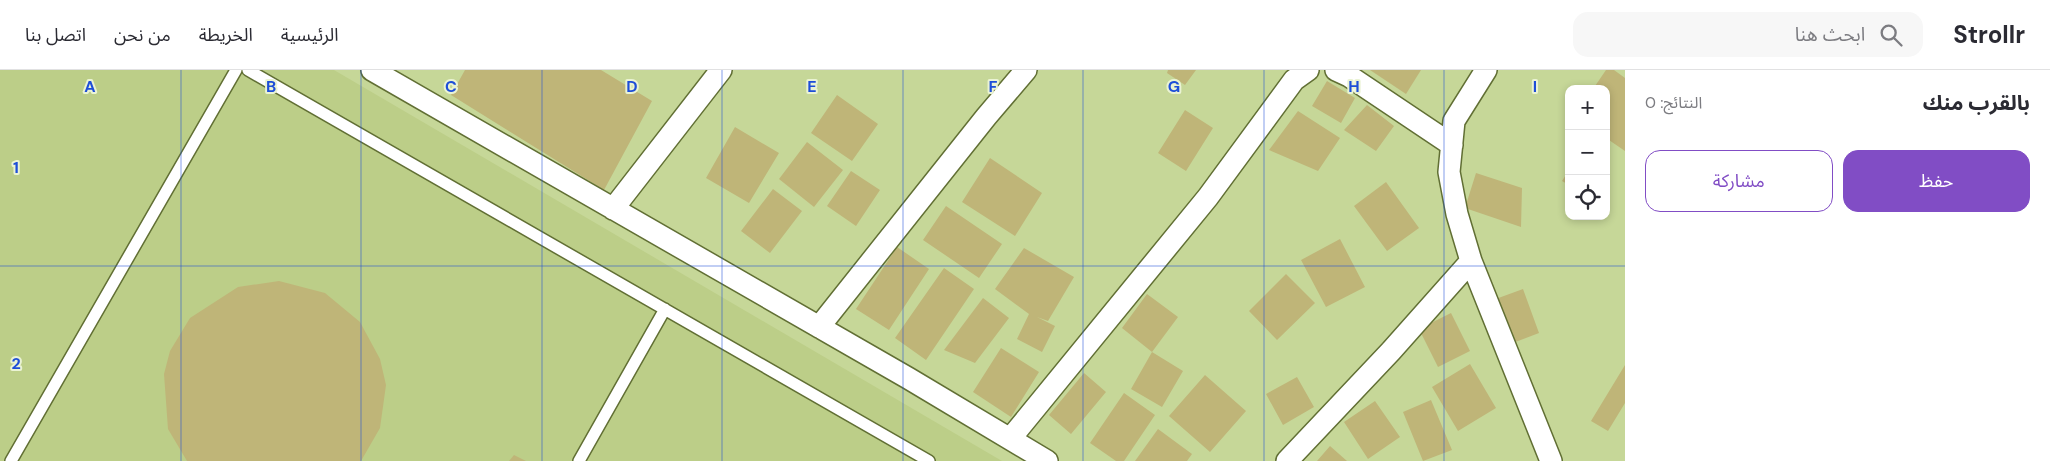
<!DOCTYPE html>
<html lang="ar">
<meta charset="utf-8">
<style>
:root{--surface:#fff;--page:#f7f7f7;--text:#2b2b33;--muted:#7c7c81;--line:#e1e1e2;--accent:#814dc5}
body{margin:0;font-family:"DM Sans","Noto Sans Arabic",sans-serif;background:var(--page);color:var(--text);direction:rtl}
.controls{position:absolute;right:15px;top:15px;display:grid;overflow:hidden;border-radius:10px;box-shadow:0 2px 8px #0003}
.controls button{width:45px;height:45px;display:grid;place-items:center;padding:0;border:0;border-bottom:1px solid var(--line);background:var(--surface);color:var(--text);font:25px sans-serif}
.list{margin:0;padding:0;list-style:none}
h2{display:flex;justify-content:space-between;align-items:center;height:65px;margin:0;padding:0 20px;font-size:21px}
h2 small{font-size:16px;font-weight:400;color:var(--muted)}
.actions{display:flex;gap:10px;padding:15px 20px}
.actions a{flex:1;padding:11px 0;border:1px solid var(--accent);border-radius:15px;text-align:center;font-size:18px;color:var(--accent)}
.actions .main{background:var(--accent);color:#fff}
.icon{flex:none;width:28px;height:28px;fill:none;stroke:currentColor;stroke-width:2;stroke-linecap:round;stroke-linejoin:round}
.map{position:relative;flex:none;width:1625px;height:391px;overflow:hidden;direction:ltr}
header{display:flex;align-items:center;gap:30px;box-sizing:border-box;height:70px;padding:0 25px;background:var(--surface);border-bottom:1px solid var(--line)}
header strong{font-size:24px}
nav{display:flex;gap:28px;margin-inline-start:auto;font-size:18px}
.search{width:350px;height:45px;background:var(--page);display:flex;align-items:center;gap:12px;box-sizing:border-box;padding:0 18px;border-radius:15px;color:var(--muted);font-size:19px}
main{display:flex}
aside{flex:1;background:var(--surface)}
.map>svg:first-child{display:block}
</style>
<header>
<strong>Strollr</strong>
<div class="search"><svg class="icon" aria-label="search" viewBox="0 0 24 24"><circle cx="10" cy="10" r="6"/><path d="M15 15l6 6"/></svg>ابحث هنا</div>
<nav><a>الرئيسية</a><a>الخريطة</a><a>من نحن</a><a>اتصل بنا</a></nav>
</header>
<main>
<aside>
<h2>بالقرب منك<small>النتائج: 0</small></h2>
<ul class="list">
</ul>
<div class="actions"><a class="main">حفظ</a><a>مشاركة</a></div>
</aside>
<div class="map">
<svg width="1625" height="391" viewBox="0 0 1625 391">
<rect width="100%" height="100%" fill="#c6d798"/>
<path fill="#bcce88" d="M 0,0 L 334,0 L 1002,391 L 0,391 Z"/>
<path fill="#bfb578" d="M 465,0 L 601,0 L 652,31 L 604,120 L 451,25 Z
M 1168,0 L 1196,0 L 1185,15 L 1167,3 Z
M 1370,0 L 1421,0 L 1406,24 Z
M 1606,0 L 1614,0 L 1625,8 L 1625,81 L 1606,68 L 1606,19 L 1593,19 Z
M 1327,11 L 1355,28 L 1341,53 L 1312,36 Z
M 837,25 L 878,54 L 852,91 L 811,63 Z
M 1367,35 L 1394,56 L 1376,81 L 1344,60 Z
M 1185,40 L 1213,58 L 1186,101 L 1158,83 Z
M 1298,41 L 1340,68 L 1318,101 L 1269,80 Z
M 735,57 L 779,83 L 749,133 L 706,108 Z
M 807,72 L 843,100 L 814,137 L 779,109 Z
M 990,88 L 1042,123 L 1015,166 L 962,132 Z
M 1569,100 L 1569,115 L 1562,111 Z
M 851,101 L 880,120 L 856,156 L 827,136 Z
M 1476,103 L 1522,118 L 1521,157 L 1465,138 Z
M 1386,112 L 1419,158 L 1387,181 L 1354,136 Z
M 773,119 L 802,141 L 770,183 L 741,161 Z
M 946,136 L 1002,174 L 979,208 L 923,170 Z
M 1340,169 L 1365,217 L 1326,237 L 1301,190 Z
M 897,177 L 929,199 L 889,260 L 856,239 Z
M 1024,178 L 1074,207 L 1048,251 L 1037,247 L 1055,256 L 1042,282 L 1017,269 L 1029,244 L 995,219 Z
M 944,198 L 974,219 L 926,290 L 895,268 Z
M 1286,204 L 1315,233 L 1277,270 L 1249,241 Z
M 279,211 L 325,223 L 360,252 L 380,289 L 386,315 L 380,358 L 361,391 L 187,391 L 168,359 L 164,304 L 170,281 L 190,248 L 238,217 Z
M 1523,219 L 1539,263 L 1510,274 L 1493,230 Z
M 1147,224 L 1178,247 L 1152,282 L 1122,258 Z
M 983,228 L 1009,248 L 975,293 L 944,280 Z
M 1451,243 L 1470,281 L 1438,297 L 1419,259 Z
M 1001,278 L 1039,302 L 1011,347 L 973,322 Z
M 1152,282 L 1183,301 L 1162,337 L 1131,319 Z
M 1470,294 L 1496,338 L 1458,361 L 1432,317 Z
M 1625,295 L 1625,333 L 1608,361 L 1591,351 Z
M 1084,303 L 1106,322 L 1071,364 L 1049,345 Z
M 1205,305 L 1246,341 L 1210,382 L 1169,346 Z
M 1297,307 L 1314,337 L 1283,355 L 1266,324 Z
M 1124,323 L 1155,345 L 1124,391 L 1116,391 L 1090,373 Z
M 1431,330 L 1452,380 L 1423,391 L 1403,342 Z
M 1375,331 L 1400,367 L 1368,389 L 1344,352 Z
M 1158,359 L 1192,384 L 1187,391 L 1135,391 Z
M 1330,376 L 1347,391 L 1317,391 Z
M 514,385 L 526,391 L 509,391 Z"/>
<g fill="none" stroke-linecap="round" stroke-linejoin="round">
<g stroke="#616f34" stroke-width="14">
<path id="lane" d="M 248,0 L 929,391
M 11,391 L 236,0
M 579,391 L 665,239"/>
</g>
<g stroke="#616f34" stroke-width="24">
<path id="street" d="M 372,0 L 908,308 L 1047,391
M 1336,0 L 1349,6 L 1452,75
M 1486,0 L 1454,51 L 1449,102 L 1457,144 L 1471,191 L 1551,391
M 613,139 L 721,0
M 819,257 L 986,47 L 1026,0
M 1010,369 L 1208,127 L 1294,10 L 1308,0
M 1287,391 L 1391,281 L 1471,191"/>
</g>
<use href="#lane" stroke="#fff" stroke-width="11"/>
<use href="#street" stroke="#fff" stroke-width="21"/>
</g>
<path fill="none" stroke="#1d4ed8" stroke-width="1" stroke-opacity="0.55" d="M 181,0 L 181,391M 361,0 L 361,391M 542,0 L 542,391M 722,0 L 722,391M 903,0 L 903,391M 1083,0 L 1083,391M 1264,0 L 1264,391M 1444,0 L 1444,391M 0,196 L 1625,196"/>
<g font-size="16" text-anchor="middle" font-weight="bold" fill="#1d4ed8" stroke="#eaf3d4" stroke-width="4" stroke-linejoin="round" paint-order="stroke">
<text x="90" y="22">A</text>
<text x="271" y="22">B</text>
<text x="451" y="22">C</text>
<text x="632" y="22">D</text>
<text x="812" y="22">E</text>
<text x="993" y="22">F</text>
<text x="1174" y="22">G</text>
<text x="1354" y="22">H</text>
<text x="1535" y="22">I</text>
<text x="16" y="103">1</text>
<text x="16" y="299">2</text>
</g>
</svg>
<div class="controls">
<button>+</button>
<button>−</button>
<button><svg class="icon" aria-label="locate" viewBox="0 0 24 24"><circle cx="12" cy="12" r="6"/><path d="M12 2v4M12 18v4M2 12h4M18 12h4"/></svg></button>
</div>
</div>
</main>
